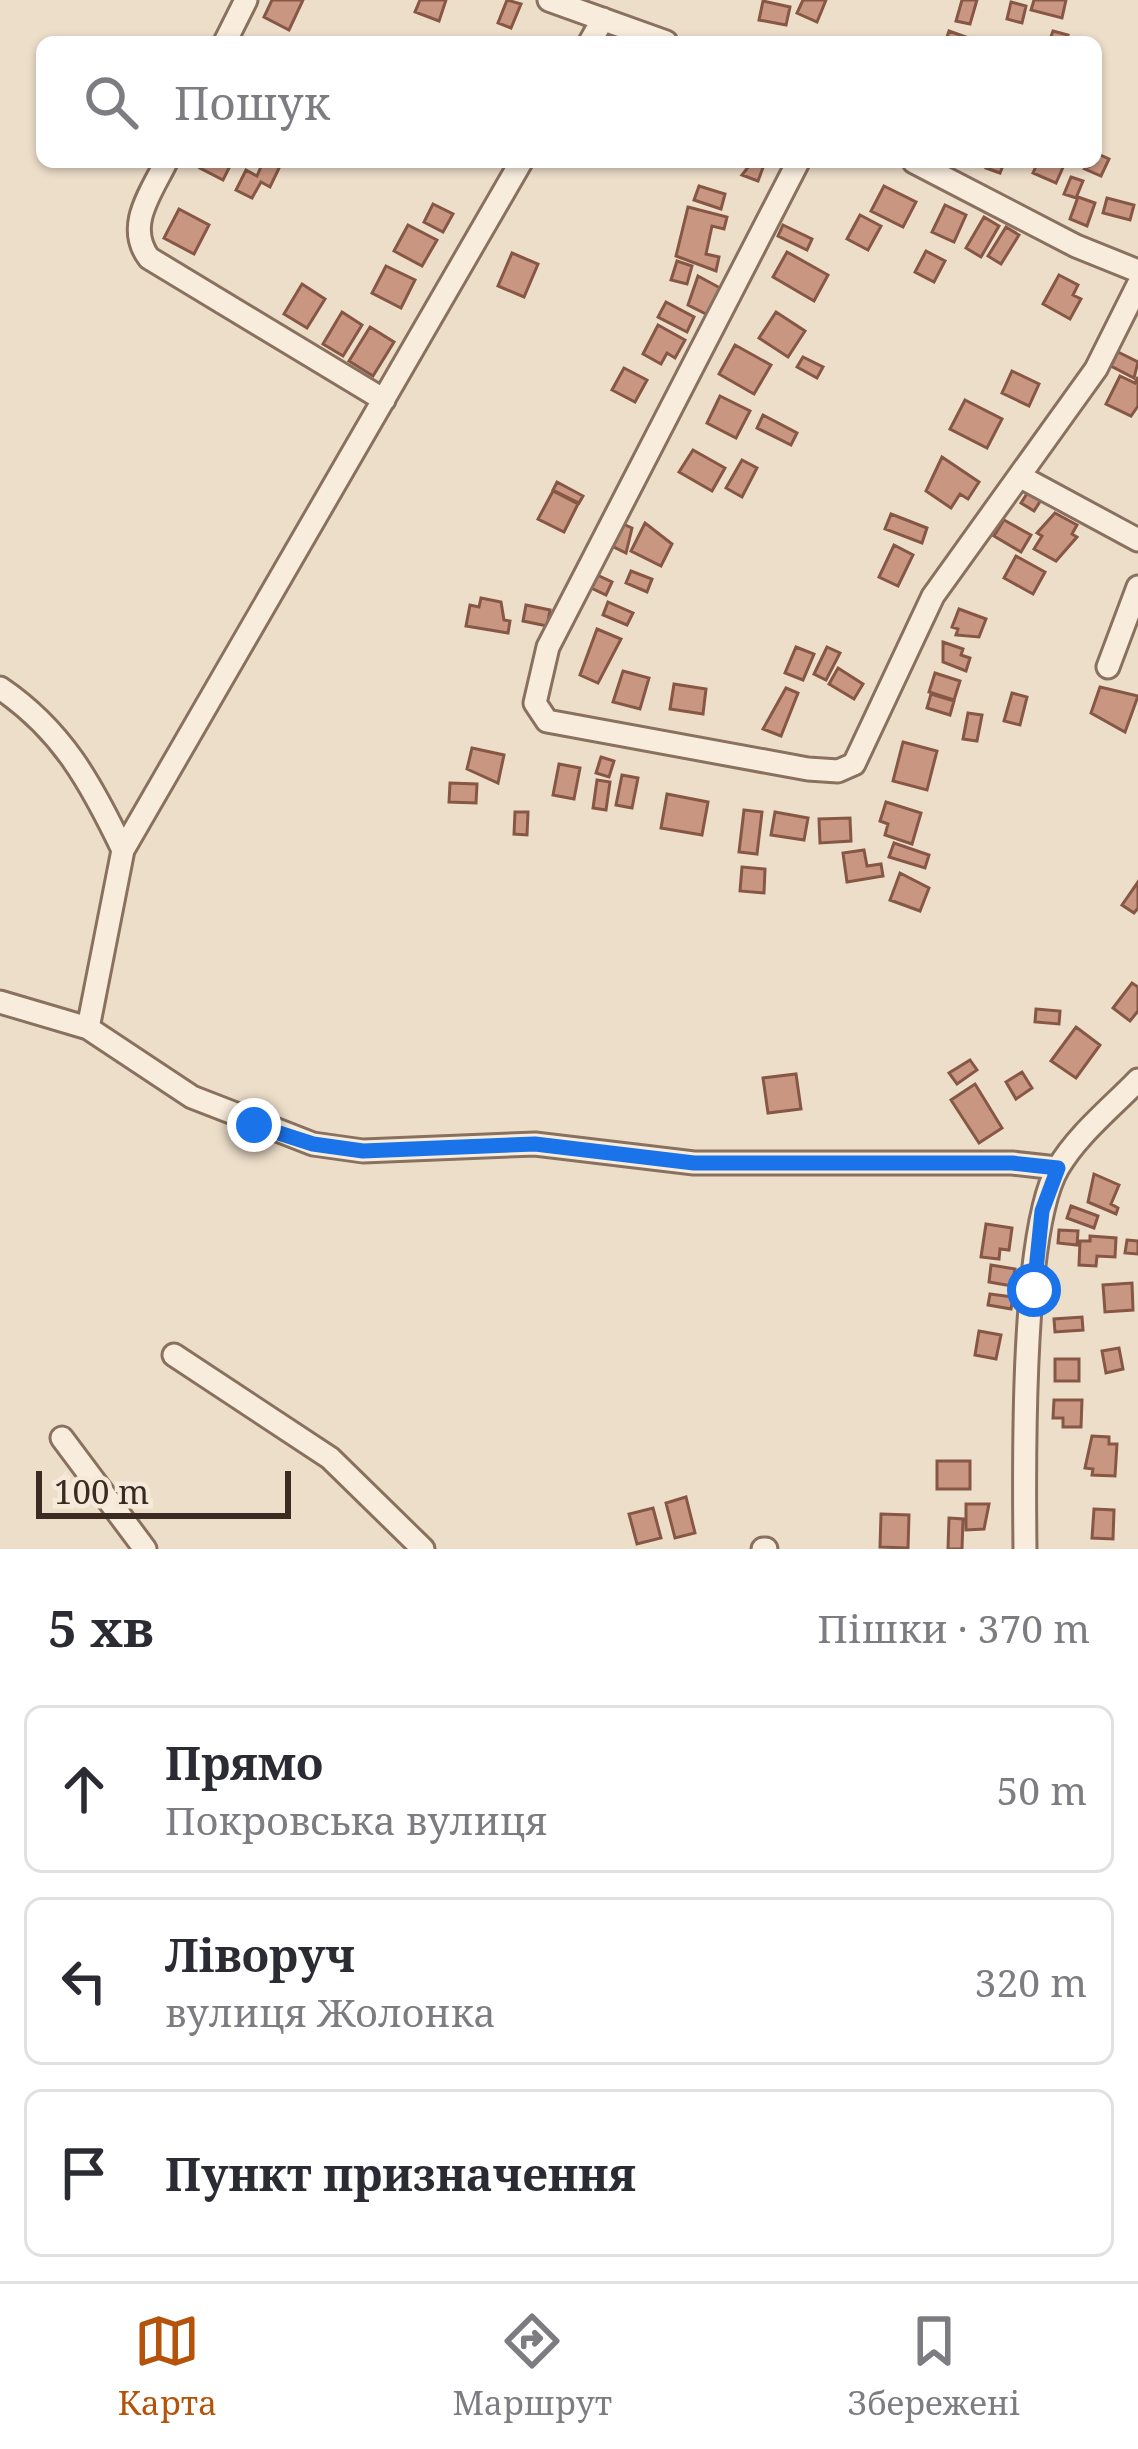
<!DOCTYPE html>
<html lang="uk">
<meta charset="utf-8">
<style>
:root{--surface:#fff;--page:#f7f7f7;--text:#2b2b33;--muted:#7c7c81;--line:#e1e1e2;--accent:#b45309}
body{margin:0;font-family:"Noto Serif",serif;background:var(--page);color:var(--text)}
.scale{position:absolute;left:36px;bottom:30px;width:255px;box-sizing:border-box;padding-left:12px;border:6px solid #3a2a21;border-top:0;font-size:33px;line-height:42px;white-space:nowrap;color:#3a2a21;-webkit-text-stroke:9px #f5e9d9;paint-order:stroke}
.stop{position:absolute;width:36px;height:36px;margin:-27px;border:9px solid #1a73e8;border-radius:50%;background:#fff}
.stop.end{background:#1a73e8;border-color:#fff;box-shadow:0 3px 12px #0008}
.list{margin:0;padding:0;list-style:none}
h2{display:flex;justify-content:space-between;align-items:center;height:156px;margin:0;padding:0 48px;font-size:51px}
h2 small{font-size:39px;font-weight:400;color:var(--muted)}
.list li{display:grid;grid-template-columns:78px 1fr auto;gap:36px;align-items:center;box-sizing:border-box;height:168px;margin:0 24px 24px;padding:0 24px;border:3px solid var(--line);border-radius:18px}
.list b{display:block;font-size:45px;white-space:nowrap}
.list p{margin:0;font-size:39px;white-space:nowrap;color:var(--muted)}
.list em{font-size:39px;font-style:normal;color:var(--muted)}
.icon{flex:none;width:66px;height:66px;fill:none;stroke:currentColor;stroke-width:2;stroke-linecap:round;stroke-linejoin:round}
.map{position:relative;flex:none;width:1138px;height:1549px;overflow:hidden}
.search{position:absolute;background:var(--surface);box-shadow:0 3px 9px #0004;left:36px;right:36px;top:36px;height:132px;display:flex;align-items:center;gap:30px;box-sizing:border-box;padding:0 42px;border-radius:18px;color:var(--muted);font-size:45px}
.sheet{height:732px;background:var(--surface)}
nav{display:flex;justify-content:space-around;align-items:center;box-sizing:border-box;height:168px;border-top:3px solid var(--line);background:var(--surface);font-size:33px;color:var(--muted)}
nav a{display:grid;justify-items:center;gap:6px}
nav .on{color:var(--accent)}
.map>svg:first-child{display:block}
</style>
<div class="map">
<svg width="1138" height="1549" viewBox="0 0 1138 1549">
<rect width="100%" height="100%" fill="#eddeca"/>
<path fill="#c99681" stroke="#875746" stroke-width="3" d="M 272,0 L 303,0 L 289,30 L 264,17 Z
M 420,0 L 446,0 L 439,21 L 415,12 Z
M 507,0 L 521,4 L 511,28 L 498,23 Z
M 803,0 L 826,0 L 817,22 L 797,13 Z
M 962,0 L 977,0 L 970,24 L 956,21 Z
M 1034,0 L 1066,0 L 1062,18 L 1031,10 Z
M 763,1 L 790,7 L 786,25 L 759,20 Z
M 1011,2 L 1026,6 L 1022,23 L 1007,19 Z
M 949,31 L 966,37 L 965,42 L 946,40 Z
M 1053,31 L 1068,35 L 1066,42 L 1049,42 Z
M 1096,153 L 1109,159 L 1101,176 L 1085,169 L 1096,162 Z
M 203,162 L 232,162 L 223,180 L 200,168 Z
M 263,162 L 282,162 L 270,187 L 261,182 L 252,198 L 236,190 L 246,170 L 257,176 Z
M 752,162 L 765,162 L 758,181 L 742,175 Z
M 988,162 L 1014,162 L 1004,163 L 1000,173 L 986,168 Z
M 1038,162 L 1064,165 L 1056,183 L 1033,173 Z
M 1071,177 L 1083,181 L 1076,198 L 1064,194 Z
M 699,186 L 725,194 L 721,209 L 694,200 Z
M 884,186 L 916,202 L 903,227 L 871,211 Z
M 1078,197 L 1095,203 L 1087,226 L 1070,219 Z
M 1107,198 L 1134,205 L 1130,220 L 1103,213 Z
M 433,204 L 453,214 L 443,232 L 424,222 Z
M 945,205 L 966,215 L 954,242 L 932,232 Z
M 688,207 L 727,217 L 724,229 L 712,226 L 706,254 L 719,257 L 716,271 L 676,256 Z
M 179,209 L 209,225 L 194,254 L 164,238 Z
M 860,215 L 881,226 L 868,250 L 847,239 Z
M 984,217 L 999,226 L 981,257 L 966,248 Z
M 408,225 L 437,240 L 422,266 L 394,251 Z
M 783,225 L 812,239 L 807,250 L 778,236 Z
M 1006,227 L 1019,235 L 1001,264 L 988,256 Z
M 926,251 L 945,261 L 934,282 L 915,272 Z
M 787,252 L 828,275 L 814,301 L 773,277 Z
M 512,253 L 538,264 L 524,297 L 498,286 Z
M 677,261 L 692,266 L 687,284 L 671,280 Z
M 386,266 L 415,280 L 401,308 L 372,293 Z
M 1059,275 L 1078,285 L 1073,295 L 1081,299 L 1070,319 L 1043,304 Z
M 698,276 L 722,289 L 708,315 L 688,305 Z
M 302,284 L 325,299 L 307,328 L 284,314 Z
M 666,302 L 694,317 L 687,332 L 658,317 Z
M 342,312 L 362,325 L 343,356 L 323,344 Z
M 776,312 L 805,331 L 788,357 L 759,338 Z
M 658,325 L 685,340 L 675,358 L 667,353 L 661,364 L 643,354 Z
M 370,327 L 394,342 L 373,376 L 349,361 Z
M 735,345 L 771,365 L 754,394 L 719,374 Z
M 1118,352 L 1138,362 L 1134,378 L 1111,366 Z
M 803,357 L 823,367 L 817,378 L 797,367 Z
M 624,368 L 647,380 L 635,402 L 612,390 Z
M 1012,371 L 1039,384 L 1029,406 L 1002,393 Z
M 1120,376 L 1135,383 L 1138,377 L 1138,406 L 1131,416 L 1106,404 Z
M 720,396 L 750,411 L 736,438 L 707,423 Z
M 965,400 L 1002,419 L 987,448 L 950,429 Z
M 763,415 L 797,433 L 791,445 L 757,428 Z
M 693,450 L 725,468 L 712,491 L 679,472 Z
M 942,457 L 979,482 L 968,499 L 960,494 L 951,508 L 926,491 Z
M 742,460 L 757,468 L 742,497 L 726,488 Z
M 557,482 L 583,496 L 579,503 L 553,490 Z
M 553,491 L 578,504 L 564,532 L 538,519 Z
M 1028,492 L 1041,500 L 1034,511 L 1021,503 Z
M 1055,513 L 1077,525 L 1072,534 L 1077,537 L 1056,561 L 1034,549 L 1042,536 L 1037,533 Z
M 891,514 L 927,528 L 922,543 L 885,529 Z
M 1004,520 L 1031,535 L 1021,552 L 994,536 Z
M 621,523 L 632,528 L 626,553 L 610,545 Z
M 645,523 L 672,544 L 661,566 L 631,551 Z
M 894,545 L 913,555 L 898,586 L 879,577 Z
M 1016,556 L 1045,572 L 1033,594 L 1004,578 Z
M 631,571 L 652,579 L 647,592 L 626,583 Z
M 593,573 L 612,582 L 606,595 L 587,586 Z
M 481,598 L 501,602 L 504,620 L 510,621 L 508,633 L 466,626 L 470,605 L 479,607 Z
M 608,602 L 633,613 L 627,625 L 603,615 Z
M 526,605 L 550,610 L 547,626 L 523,621 Z
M 959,609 L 986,619 L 979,637 L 956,635 L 958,629 L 952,627 Z
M 597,629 L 621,639 L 598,683 L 580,675 Z
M 943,642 L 963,649 L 961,655 L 970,658 L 966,671 L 943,662 Z
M 796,647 L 814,654 L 803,680 L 785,673 Z
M 827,647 L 840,653 L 826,680 L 814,674 Z
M 838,668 L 863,684 L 854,699 L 829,684 Z
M 623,671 L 649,678 L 640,709 L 613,702 Z
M 935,673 L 960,681 L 954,700 L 929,692 Z
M 674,684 L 706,689 L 703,714 L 670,709 Z
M 1100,687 L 1138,696 L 1125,732 L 1091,713 Z
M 786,688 L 798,693 L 781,736 L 763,729 Z
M 1012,693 L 1027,697 L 1020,725 L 1004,721 Z
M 931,694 L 954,701 L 950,715 L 927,708 Z
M 968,713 L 982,715 L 977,741 L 963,739 Z
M 903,742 L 937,751 L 927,790 L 893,781 Z
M 472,748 L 504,755 L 498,783 L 467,769 Z
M 601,757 L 614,761 L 609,777 L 596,773 Z
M 559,764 L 580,768 L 574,799 L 553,795 Z
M 622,775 L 638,778 L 632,808 L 616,805 Z
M 597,780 L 610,782 L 606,810 L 593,808 Z
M 450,783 L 477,784 L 476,803 L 449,802 Z
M 667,794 L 708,802 L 702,835 L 661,828 Z
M 886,802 L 921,813 L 912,844 L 885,835 L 888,824 L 880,821 Z
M 744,810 L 762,812 L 757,854 L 739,852 Z
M 515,812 L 528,812 L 527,835 L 514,834 Z
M 775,812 L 808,818 L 804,840 L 771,835 Z
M 850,818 L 851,841 L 820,843 L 819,819 Z
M 894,843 L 929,855 L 925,868 L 889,857 Z
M 864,850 L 867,866 L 881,864 L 883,876 L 847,882 L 843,853 Z
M 742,867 L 765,869 L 764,893 L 740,891 Z
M 900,873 L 929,888 L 920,911 L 890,900 Z
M 1138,882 L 1138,908 L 1134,913 L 1122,905 Z
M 1132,983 L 1138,987 L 1138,1011 L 1130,1021 L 1113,1008 Z
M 1036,1009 L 1060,1011 L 1059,1024 L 1035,1022 Z
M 1076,1027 L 1100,1045 L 1076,1078 L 1051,1061 Z
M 970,1060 L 977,1070 L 957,1084 L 949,1073 Z
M 1022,1072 L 1032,1088 L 1016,1099 L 1006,1082 Z
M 796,1074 L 801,1109 L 768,1113 L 763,1078 Z
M 975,1084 L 1002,1128 L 979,1143 L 951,1100 Z
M 1094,1174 L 1119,1185 L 1111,1204 L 1118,1208 L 1116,1214 L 1088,1202 Z
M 1071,1206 L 1098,1216 L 1094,1228 L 1067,1218 Z
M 986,1224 L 1012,1228 L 1009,1250 L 1000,1249 L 999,1259 L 981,1257 Z
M 1059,1230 L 1078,1231 L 1077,1245 L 1058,1243 Z
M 1090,1236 L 1116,1238 L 1115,1257 L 1097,1256 L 1096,1266 L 1079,1265 L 1080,1241 L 1090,1241 Z
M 1127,1240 L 1138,1241 L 1138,1254 L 1125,1253 Z
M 991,1265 L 1015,1269 L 1012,1286 L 989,1282 Z
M 1132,1283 L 1133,1310 L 1105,1312 L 1103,1285 Z
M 990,1294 L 1013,1297 L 1011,1309 L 988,1305 Z
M 1082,1317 L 1083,1330 L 1055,1332 L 1054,1319 Z
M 979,1331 L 1001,1335 L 996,1359 L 975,1355 Z
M 1119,1348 L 1123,1369 L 1106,1373 L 1102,1351 Z
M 1055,1359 L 1079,1359 L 1079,1381 L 1055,1381 Z
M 1054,1400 L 1082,1400 L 1081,1427 L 1063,1427 L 1063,1418 L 1053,1418 Z
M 1092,1436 L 1109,1437 L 1109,1444 L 1117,1444 L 1115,1476 L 1092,1475 L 1093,1469 L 1085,1468 Z
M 937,1461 L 970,1461 L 970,1489 L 937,1489 Z
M 686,1497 L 695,1533 L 675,1538 L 666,1503 Z
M 966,1504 L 989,1504 L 984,1529 L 966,1530 Z
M 653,1508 L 661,1538 L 637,1544 L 629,1514 Z
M 1094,1509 L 1114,1510 L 1113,1539 L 1092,1538 Z
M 881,1514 L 909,1515 L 908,1548 L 880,1547 Z
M 949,1518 L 963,1519 L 962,1549 L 948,1549 Z"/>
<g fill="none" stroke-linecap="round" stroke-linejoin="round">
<g stroke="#89705f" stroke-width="27">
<path id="minor" d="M 549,0 L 666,42
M 225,42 L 246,0
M 590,42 L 603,19
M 166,162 C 151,193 125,226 149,258 L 384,400
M 798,162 L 548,647 L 535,703 L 547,721 L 808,769 L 838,771 L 854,764 L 933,596 L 1096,369 L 1138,285
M 914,162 L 1076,246 L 1138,271
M 1023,478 L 1138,540
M 1108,667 L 1138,587
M 0,688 C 62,730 91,783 123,850
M 0,1002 L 88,1028 L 192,1097 L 313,1144 L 363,1151 L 535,1144 L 694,1163 L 1012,1163 L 1057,1168
M 88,1028 L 123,850 L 521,162
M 174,1355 L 330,1458 L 423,1549
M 62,1438 L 145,1549
M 763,1549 L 766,1549
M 1025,1549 C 1024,1468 1021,1231 1058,1168 C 1077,1135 1112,1107 1138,1080"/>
</g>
<use href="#minor" stroke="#f8ecdd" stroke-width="21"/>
</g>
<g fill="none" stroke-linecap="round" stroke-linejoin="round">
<path stroke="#1a73e8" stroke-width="15" d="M 254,1125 L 313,1144 L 363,1151 L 535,1144 L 694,1163 L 1012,1163 L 1058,1168 L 1042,1211 L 1034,1290"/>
</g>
</svg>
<div class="scale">100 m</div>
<div class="stop" style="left:1034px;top:1290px"></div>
<div class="stop end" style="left:254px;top:1125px"></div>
<div class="search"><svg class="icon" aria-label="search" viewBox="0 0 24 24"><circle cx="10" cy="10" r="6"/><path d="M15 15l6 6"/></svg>Пошук</div>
</div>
<section class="sheet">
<h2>5 хв<small>Пішки · 370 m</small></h2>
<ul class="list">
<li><svg class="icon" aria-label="ahead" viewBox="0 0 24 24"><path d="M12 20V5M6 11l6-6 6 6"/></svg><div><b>Прямо</b><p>Покровська вулиця</p></div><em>50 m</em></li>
<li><svg class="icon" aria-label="left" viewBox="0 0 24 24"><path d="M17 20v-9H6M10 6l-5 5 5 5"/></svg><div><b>Ліворуч</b><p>вулиця Жолонка</p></div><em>320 m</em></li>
<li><svg class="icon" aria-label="arrive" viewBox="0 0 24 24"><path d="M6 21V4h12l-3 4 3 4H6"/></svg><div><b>Пункт призначення</b></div></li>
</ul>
</section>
<nav>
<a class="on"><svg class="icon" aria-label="map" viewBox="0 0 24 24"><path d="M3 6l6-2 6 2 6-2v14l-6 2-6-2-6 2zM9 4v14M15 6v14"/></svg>Карта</a>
<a><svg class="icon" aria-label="directions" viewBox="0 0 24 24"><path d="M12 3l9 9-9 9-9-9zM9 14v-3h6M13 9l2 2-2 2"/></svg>Маршрут</a>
<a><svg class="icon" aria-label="saved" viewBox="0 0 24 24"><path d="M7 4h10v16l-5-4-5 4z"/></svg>Збережені</a>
</nav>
